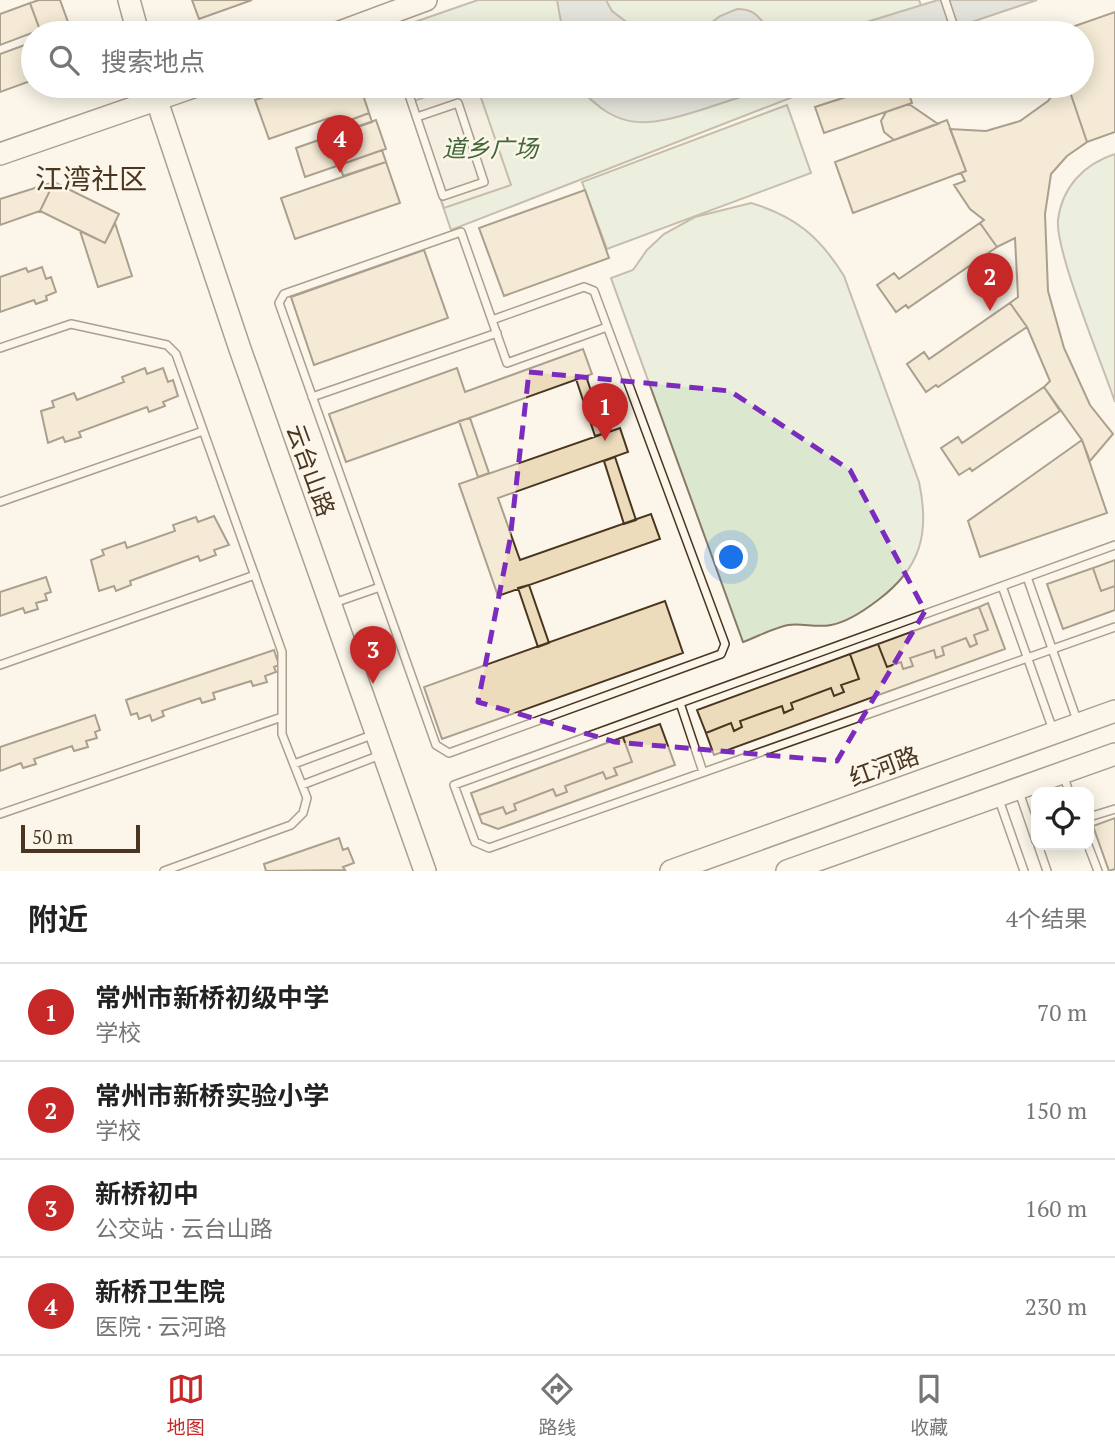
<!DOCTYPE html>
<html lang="zh">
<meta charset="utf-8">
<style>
:root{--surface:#fff;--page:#f2f2f2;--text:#222;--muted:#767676;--line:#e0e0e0;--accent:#c62828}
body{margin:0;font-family:"PT Serif","Noto Sans SC",serif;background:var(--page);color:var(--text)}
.controls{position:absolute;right:21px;bottom:21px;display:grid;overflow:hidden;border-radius:14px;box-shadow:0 4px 18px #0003}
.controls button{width:63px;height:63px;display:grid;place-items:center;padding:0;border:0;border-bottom:2px solid var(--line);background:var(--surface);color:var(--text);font:35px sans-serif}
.scale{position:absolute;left:21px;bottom:18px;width:119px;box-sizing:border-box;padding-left:7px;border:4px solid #4a3520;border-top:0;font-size:19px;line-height:24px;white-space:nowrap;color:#4a3520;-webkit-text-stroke:5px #fbf6e9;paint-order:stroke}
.you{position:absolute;left:732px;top:558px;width:24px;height:24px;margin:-18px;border:5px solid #fff;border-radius:50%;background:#1a73e8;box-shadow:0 0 0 10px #1a73e833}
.badge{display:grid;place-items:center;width:46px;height:46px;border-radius:50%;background:var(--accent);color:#fff;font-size:23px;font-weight:700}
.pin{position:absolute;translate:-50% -58px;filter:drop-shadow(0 2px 4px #0008)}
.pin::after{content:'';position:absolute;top:37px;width:24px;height:21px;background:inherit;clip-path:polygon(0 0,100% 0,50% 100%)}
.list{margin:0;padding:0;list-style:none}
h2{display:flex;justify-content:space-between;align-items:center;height:91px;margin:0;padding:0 28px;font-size:30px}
h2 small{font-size:23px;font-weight:400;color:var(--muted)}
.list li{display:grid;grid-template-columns:46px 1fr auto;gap:21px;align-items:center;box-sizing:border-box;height:98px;padding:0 28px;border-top:2px solid var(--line)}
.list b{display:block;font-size:26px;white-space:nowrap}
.list p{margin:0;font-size:23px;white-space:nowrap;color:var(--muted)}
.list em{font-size:23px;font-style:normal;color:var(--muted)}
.icon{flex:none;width:38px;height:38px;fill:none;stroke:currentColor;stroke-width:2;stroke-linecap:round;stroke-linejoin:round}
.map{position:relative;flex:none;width:1115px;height:871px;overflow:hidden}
.search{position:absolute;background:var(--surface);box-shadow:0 4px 18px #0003;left:21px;right:21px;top:21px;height:77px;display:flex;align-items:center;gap:18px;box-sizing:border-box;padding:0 24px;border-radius:38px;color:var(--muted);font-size:26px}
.sheet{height:483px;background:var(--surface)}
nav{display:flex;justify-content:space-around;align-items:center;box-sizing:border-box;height:98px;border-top:2px solid var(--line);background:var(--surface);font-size:19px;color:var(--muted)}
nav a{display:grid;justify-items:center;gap:4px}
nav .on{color:var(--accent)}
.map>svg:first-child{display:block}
</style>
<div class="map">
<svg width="1115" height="871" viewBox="0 0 1115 871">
<rect width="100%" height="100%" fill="#fbf6e9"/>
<path fill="#dce7d0" stroke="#887966" stroke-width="2" d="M 478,0 L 919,0 L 931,33 L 383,33 Z
M 402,86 L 821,86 L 451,230 Z
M 787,105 L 811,173 L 607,249 L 582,182 Z
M 1115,154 L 1115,402 C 1103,366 1055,251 1058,220 C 1062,187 1084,164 1115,154 Z
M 751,203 C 795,216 820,237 844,276 L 919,482 C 930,533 921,568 878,600 C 865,610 848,622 831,625 C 817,628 802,623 788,625 C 773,628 757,637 743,642 L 611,278 L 633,270 L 647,250 L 664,234 L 695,217 Z"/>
<path fill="#ede7d9" stroke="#887966" stroke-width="2" d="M 457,86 L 477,86 L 511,185 L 444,208 L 408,103 Z"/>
<path fill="#c9cecd" stroke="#887966" stroke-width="2" d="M 557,0 L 606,0 L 612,11 L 641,33 L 563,33 Z
M 938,0 L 1037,0 L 939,33 L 831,33 Z
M 737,9 C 763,9 758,26 778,33 L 698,33 L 720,16 Z
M 578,86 L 776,86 C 752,93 728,101 704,109 C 650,126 619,134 578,86 Z"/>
<path fill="#ecdcbc" stroke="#4a3520" stroke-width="2" d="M 39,0 L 60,0 L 72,33 L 41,33 L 30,3 Z
M 192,0 L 252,0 L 199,19 Z
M 30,3 L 40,30 L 0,45 L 0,14 Z
M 1115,12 L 1115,132 L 1087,142 L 1068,86 L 1082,86 L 1082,33 L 1055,33 Z
M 33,42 L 33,80 L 0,92 L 0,54 Z
M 297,86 L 360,86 L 369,113 L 332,127 L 329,118 L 269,139 L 255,100 Z
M 880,86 L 906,86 L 912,103 L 824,133 L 815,107 Z
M 1059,86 L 1068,86 L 1087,142 L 1067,156 L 1051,174 L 1045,214 L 1048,291 L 1064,348 L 1090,405 L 1113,434 L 1090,461 L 1082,440 L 1044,387 L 1050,381 L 1027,327 L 1010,303 L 1018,297 L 1015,238 L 997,247 L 980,223 L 984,220 L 970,209 L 954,185 L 965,181 L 961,173 L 966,171 L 950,129 L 986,131 L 1020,121 L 1048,101 Z
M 909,104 L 938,124 L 894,140 L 884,132 L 881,121 L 886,112 Z
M 369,113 L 372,122 L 334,135 L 332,127 Z
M 376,120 L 386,149 L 305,177 L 296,148 Z
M 947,120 L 966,171 L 853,213 L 835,162 Z
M 382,150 L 386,162 L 343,176 L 340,165 Z
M 386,162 L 400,203 L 295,239 L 281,198 Z
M 54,182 L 119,214 L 105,243 L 40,211 Z
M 54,182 L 40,211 L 0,225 L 0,199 Z
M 585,190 L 609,258 L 504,296 L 479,228 Z
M 115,223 L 132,276 L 98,287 L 80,231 L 105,243 Z
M 980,223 L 997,247 L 908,308 L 906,305 L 896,312 L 877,285 L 894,273 L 899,279 Z
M 424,250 L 448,318 L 314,365 L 291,297 Z
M 42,267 L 46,279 L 51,277 L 56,292 L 46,296 L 47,300 L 36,304 L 34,300 L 0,312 L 0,277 L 26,268 L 28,272 Z
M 1010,303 L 1027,327 L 938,387 L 936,385 L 926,392 L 907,364 L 924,352 L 929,359 Z
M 583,349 L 592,374 L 346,462 L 329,414 L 457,368 L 465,392 Z
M 145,368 L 147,374 L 163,368 L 168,382 L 173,380 L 178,396 L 163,402 L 165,406 L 149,412 L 147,407 L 79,432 L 81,437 L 65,442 L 63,437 L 48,443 L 41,411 L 54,407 L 52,401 L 74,393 L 77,400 L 124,382 L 122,377 Z
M 586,376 L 605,433 L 595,436 L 576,379 Z
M 1044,387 L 1060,411 L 972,471 L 970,468 L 959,475 L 941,448 L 958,437 L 962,443 Z
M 470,418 L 489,473 L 478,477 L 459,421 Z
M 620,428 L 628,452 L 498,498 L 520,560 L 651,514 L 660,539 L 498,596 L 459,484 Z
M 1082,440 L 1107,513 L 980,557 L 968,521 Z
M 615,457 L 636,520 L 624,524 L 604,461 Z
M 214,516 L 229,545 L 214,550 L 216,555 L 200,561 L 198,556 L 130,581 L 131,585 L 116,591 L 114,586 L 99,591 L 91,560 L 104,555 L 102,550 L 125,542 L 127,548 L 175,531 L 173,525 L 196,517 L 198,522 Z
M 1115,560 L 1115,586 L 1101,591 L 1093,568 Z
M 1093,568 L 1101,591 L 1115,586 L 1115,610 L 1063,629 L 1047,584 Z
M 46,577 L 51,592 L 45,594 L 47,600 L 36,603 L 38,609 L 25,613 L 23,608 L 0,616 L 0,592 Z
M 529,585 L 549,643 L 538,647 L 518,588 Z
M 665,601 L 683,653 L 442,739 L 424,687 Z
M 988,603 L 1005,649 L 714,755 L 706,733 L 731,723 L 734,731 L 742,727 L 740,721 L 782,706 L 784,713 L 793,709 L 791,703 L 831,688 L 834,696 L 844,692 L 841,685 L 859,679 L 850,654 L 878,644 L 887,667 L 901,662 L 903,669 L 913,666 L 910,658 L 934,650 L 936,658 L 944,655 L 942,647 L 966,638 L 970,647 L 977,644 L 974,635 L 988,630 L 979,607 Z
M 979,607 L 988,630 L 974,635 L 977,644 L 970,647 L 966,638 L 942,647 L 944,655 L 936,658 L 934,650 L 910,658 L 913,666 L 903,669 L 901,662 L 887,667 L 878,644 Z
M 274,650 L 279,665 L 274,667 L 276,672 L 265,676 L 267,682 L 253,686 L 251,681 L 213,693 L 215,699 L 202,703 L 200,698 L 162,711 L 164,716 L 152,721 L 150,715 L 139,719 L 137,713 L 131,715 L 126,700 Z
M 850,654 L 859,679 L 841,685 L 844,692 L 834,696 L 831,688 L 791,703 L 793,709 L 784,713 L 782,706 L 740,721 L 742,727 L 734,731 L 731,723 L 706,733 L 697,710 Z
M 95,715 L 100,730 L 95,732 L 97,738 L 86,741 L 88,747 L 74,751 L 72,746 L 34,759 L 36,764 L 23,768 L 21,763 L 0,771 L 0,747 Z
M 660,724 L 675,765 L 498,829 L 482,823 L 479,815 L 503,807 L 506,814 L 516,810 L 514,804 L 553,789 L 556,796 L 567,792 L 565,786 L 603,772 L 606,779 L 617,775 L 614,768 L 632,762 L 623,737 Z
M 623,737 L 632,762 L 614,768 L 617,775 L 606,779 L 603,772 L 565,786 L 567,792 L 556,796 L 553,789 L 514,804 L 516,810 L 506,814 L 503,807 L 479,815 L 471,793 Z
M 1115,818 L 1115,869 L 1109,871 L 1093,826 Z
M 339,838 L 343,850 L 348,848 L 354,863 L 343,867 L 345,870 L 266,871 L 264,864 Z"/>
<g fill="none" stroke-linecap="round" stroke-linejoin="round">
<g stroke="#4a3520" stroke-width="10">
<path id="lane" d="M 945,0 L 956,33
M 382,17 L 388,33
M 406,86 L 443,196 L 484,182 L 458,103 L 417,117
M 492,320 L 584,287 L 594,291 L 725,644 L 721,654 L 449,753 L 436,745 L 279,303 L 284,294 L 461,232 L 507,363 L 607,327
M 0,348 L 71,324 L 167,345 L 176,354 L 282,652 L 282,734 L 307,798 L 303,813 L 291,825 L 164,871
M 312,397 L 497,333
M 0,502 L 203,431
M 1115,545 L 454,785 L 475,842 L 489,848 L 1115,627
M 1027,577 L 1078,723
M 1002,586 L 1053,730
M 331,604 L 380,587
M 0,665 L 255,575
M 680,703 L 703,772
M 294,764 L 372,735
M 1063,774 L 1069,792
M 302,785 L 383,754
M 1019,792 L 1036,841
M 998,797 L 1024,871
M 0,814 L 282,717
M 1089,817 L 1115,809
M 1038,845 L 1047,871
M 1088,845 L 1098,871"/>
</g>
<g stroke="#4a3520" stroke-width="24">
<path id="secondary" d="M 129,0 L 138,33
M 337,33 L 426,0
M 152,86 L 240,349 L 425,871
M 0,154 L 196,86
M 671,871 L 1115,711
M 787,871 L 1115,754"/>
</g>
<use href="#lane" stroke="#fbf6e9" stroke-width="7"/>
<use href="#secondary" stroke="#fbf6e9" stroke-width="21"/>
</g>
<path d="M0 0H1115V871H0ZM 529,372 L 730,391 L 850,470 L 925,611 L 837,761 L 615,742 L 478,702 L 510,540 Z" fill="#fbf6e9" fill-opacity=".55" fill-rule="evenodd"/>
<path fill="none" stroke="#7b2cbf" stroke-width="5" stroke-dasharray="14 9" stroke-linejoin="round" d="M 529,372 L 730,391 L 850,470 L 925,611 L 837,761 L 615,742 L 478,702 L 510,540 Z"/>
<g text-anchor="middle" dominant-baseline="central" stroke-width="5" stroke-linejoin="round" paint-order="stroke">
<g font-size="24" font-style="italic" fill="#436837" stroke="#fbf6e9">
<text x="490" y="148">道乡广场</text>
</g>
<g font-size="24" fill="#4a3520" stroke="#fbf6e9">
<text transform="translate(311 470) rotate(70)">云台山路</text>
<text transform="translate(884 766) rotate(-20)">红河路</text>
</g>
<g font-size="28" fill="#4a3520" stroke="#fbf6e9">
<text x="91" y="178">江湾社区</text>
</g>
</g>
</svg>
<div class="controls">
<button><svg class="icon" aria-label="locate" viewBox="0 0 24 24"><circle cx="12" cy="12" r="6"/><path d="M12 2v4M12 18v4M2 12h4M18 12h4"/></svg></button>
</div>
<div class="scale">50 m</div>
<div class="you"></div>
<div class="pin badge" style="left:605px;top:441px">1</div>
<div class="pin badge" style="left:990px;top:311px">2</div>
<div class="pin badge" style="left:373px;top:684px">3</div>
<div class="pin badge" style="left:340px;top:173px">4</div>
<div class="search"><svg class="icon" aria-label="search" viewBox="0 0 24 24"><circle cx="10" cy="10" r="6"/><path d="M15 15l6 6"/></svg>搜索地点</div>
</div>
<section class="sheet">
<h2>附近<small>4个结果</small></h2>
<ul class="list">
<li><span class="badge">1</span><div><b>常州市新桥初级中学</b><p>学校</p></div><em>70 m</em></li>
<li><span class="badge">2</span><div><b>常州市新桥实验小学</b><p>学校</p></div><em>150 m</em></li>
<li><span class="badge">3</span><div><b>新桥初中</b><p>公交站 · 云台山路</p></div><em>160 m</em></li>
<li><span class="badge">4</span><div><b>新桥卫生院</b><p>医院 · 云河路</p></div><em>230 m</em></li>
</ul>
</section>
<nav>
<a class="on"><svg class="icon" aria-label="map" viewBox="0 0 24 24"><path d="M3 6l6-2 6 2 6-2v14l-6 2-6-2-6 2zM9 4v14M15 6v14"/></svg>地图</a>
<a><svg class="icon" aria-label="directions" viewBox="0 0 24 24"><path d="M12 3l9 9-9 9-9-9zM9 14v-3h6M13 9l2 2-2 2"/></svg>路线</a>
<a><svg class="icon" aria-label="saved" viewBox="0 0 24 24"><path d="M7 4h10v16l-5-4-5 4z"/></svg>收藏</a>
</nav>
